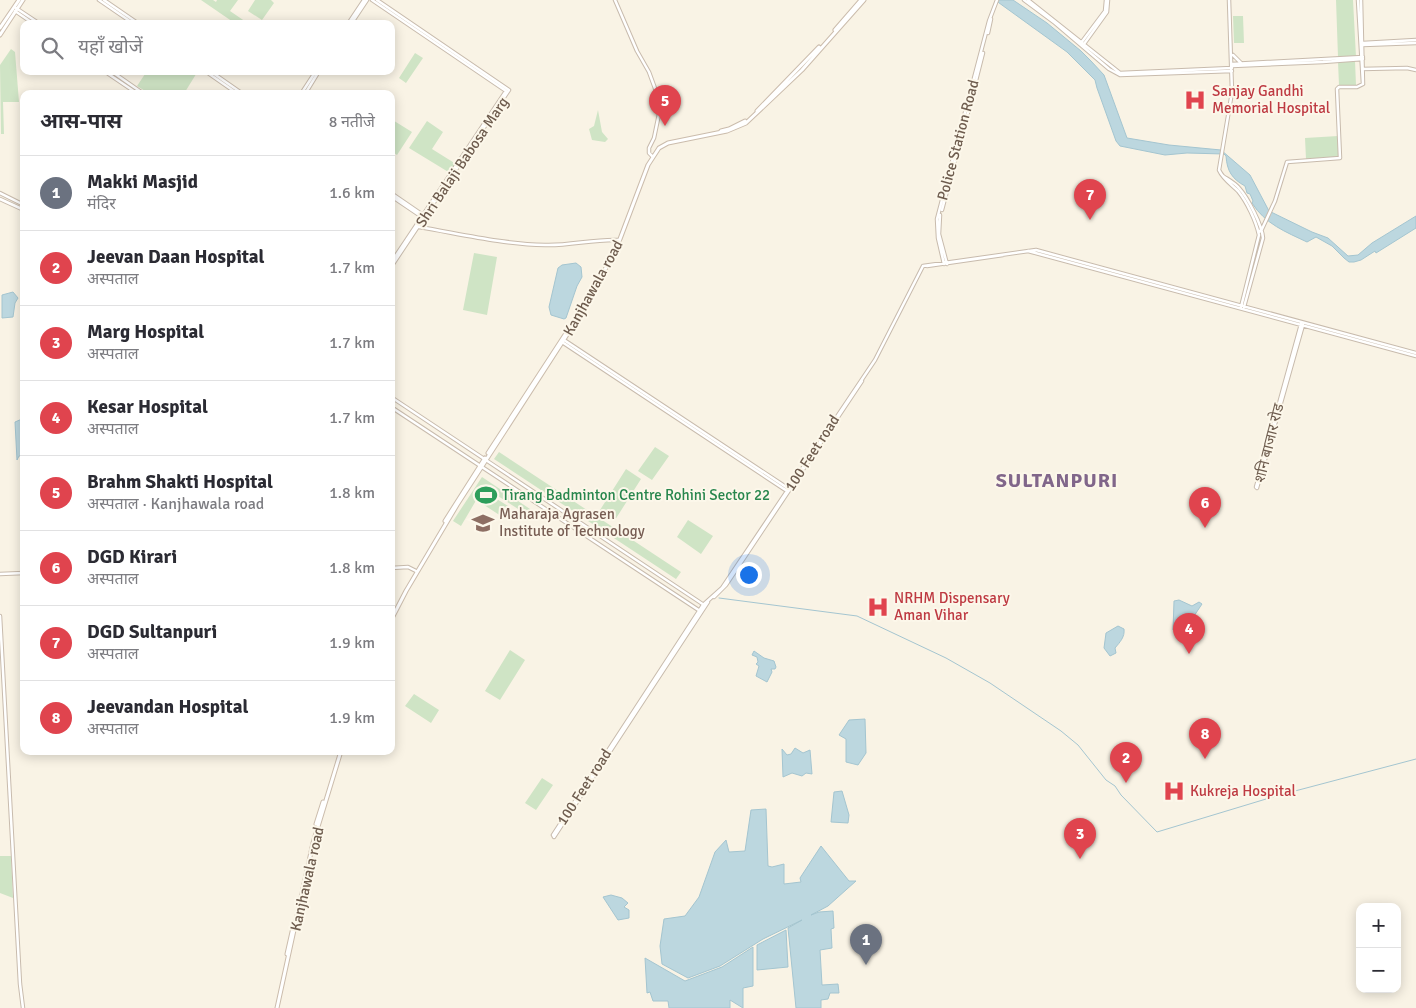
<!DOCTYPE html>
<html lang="hi">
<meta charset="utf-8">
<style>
:root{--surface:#fff;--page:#f7f7f7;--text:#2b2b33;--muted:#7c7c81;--line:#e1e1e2;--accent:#d93025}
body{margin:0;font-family:Signika,"Noto Sans Devanagari",sans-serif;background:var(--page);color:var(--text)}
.controls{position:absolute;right:15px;bottom:15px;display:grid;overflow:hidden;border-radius:10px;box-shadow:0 2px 12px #0003}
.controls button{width:45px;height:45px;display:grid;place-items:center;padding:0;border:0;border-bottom:1px solid var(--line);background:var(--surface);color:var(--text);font:25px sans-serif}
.you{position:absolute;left:748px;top:574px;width:18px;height:18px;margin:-12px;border:4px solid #fff;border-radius:50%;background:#1a73e8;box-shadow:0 0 0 8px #1a73e833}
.badge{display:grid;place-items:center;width:32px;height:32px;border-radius:50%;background:var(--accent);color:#fff;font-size:16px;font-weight:700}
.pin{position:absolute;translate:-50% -41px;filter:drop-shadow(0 1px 2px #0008)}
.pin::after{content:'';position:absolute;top:26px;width:18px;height:15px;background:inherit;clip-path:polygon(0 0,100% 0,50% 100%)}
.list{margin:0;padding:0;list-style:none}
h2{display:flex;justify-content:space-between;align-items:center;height:65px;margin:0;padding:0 20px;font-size:21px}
h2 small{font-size:16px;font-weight:400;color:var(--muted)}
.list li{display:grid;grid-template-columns:32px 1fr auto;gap:15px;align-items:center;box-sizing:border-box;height:75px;padding:0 20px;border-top:1px solid var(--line)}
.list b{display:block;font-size:19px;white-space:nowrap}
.list p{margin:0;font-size:16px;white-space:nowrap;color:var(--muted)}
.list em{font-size:16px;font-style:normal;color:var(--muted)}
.icon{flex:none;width:28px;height:28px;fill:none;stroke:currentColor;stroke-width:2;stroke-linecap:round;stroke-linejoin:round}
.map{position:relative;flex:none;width:1416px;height:1008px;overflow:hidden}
.search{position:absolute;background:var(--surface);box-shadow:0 2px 12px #0003;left:20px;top:20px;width:375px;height:55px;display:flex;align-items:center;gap:12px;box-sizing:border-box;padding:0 18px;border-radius:10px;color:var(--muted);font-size:19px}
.panel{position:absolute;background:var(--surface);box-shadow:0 2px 12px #0003;left:20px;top:90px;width:375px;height:665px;border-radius:10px}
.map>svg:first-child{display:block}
</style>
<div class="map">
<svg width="1416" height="1008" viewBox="0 0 1416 1008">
<rect width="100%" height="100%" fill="#f9f3e5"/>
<path fill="#cfe4c5" d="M 201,0 L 213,0 L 216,2 L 217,0 L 238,0 L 230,11 L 249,24 L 236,24 Z
M 255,0 L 271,0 L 274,3 L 262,20 L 248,11 Z
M 1336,0 L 1353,0 L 1356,57 L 1338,57 Z
M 1233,16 L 1243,16 L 1244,43 L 1234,43 Z
M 11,49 L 15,52 L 19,102 L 3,102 L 4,134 L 1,134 L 0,65 Z
M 415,53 L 423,58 L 406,83 L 399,78 Z
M 1355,61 L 1356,85 L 1339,85 L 1338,62 Z
M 147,71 L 198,71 L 185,92 L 187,94 L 150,94 L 137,86 Z
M 598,110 L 602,132 L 608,139 L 605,142 L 592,140 L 589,129 L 594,126 Z
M 391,119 L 412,132 L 397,155 L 391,151 Z
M 427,121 L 443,132 L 432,149 L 456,164 L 450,173 L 409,148 Z
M 1338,136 L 1339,157 L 1306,159 L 1305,138 Z
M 474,253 L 497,257 L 487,315 L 463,310 Z
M 655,447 L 669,456 L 652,480 L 638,471 Z
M 499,452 L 681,572 L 676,579 L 494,459 Z
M 626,469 L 641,479 L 615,520 L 600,510 Z
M 482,477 L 533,511 L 529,516 L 484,487 L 461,526 L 453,521 Z
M 481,496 L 489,501 L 492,496 L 511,508 C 511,512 507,518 504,518 L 478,501 Z
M 688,520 L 713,536 L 701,554 L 677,537 Z
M 510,650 L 525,660 L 500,700 L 485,691 Z
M 414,694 L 439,710 L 431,723 L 405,706 Z
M 542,778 L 553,785 L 536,810 L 525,803 Z
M 0,856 L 11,856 L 13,898 L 0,893 Z"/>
<path fill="#bcd7df" stroke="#a4c5d0" d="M 995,0 L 1013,0 L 1047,23 L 1081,51 L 1091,61 L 1104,75 L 1127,138 L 1169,145 L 1221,150 L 1250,175 L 1269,211 L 1312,232 L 1328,238 L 1348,256 L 1358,255 L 1372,243 L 1416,216 L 1416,228 L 1376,253 L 1375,251 L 1361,260 L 1354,262 L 1349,262 L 1344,258 L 1332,246 L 1316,237 L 1307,242 C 1286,232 1265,224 1252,203 L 1253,201 L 1250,194 L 1247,193 L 1245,186 C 1232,179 1227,171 1226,156 L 1224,154 L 1187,153 L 1165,155 L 1120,146 L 1116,141 L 1097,88 L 1095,80 L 1067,52 Z
M 576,263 L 581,267 L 582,277 L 577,286 L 566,318 L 564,319 L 551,315 L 549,307 L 558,268 L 562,265 Z
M 13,292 L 18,298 L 15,303 L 13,317 L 2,318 L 2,295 Z
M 22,419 L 24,419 L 24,455 L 19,456 L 17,460 L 15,422 Z
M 1179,600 L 1192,606 L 1199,602 L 1202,604 L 1192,619 L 1173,630 L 1174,601 Z
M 1118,626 L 1124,629 C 1125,637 1120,642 1115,648 L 1116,653 L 1110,656 L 1104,648 L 1106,633 Z
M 754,651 L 764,658 L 774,661 L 776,667 L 775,669 L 771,669 L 772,672 L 767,682 L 756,676 L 759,666 L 756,664 L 758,662 L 757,657 L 752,655 Z
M 865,719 L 866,753 L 858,765 L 846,762 L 846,739 L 839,735 L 849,720 Z
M 795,748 L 803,753 L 810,750 L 812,774 L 806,773 L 802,776 L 792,773 L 783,777 L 782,749 L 787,755 L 791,754 Z
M 842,791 L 849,815 L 848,823 L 831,822 L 834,792 Z
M 766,809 L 768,866 L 772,867 L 784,864 L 784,884 L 801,882 L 800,878 L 821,846 L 849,881 L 856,881 L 828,906 L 811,915 L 819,912 L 833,911 L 834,928 L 831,929 L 832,948 L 820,950 L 822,985 L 838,984 L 839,993 L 830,993 L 828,999 L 821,1000 L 821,1008 L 796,1008 L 788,928 L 802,920 L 763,939 L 720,966 L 688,978 L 662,964 L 660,946 L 664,919 L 685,916 L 699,897 L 715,852 L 726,840 L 729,852 L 745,851 L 751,810 Z
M 611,895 L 622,898 L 628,903 L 624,907 L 629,910 L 629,918 L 618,920 L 603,897 Z
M 786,930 L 788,967 L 757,970 L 757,945 Z
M 753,947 L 753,986 L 743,988 L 743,1008 L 730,1000 L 730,1008 L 669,1008 L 668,1001 L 653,1001 L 650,992 L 647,993 L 645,958 L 685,981 L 722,967 Z"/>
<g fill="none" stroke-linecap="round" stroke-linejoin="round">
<path stroke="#a4c5d0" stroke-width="1" d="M 719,598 L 857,616 L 946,658 L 990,683 L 1061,731 L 1078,745 L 1106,780 L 1115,786 L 1121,795 L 1157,832 L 1276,796 L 1416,759"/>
<g stroke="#c8bbad" stroke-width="4.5">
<path id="tertiary" d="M 99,0 L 134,24
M 104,0 L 139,24
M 372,0 L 506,91 L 391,263
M 377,0 L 509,90 L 391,267
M 615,0 L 637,51 L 649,72 L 660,102 L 659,114 L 654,138 L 649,148 L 649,153 L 652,156
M 1024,0 L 1055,23 L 1109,69 L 1120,75 L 1232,71
M 1028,0 L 1120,73 L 1232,68
M 1229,0 L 1232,92 L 1219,170 C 1223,179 1231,184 1238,191 C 1247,202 1256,221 1259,235 L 1241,307
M 1358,0 L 1363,84
M 1361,0 L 1363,84
M 16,8 L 40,24
M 15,11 L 34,24
M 348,24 L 364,0
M 351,24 L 367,0
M 988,33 L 991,19
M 1081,43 L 1105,11 L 1106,0
M 1363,43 L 1416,40
M 1084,44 L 1107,12 L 1108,0
M 1363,45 L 1416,43
M 1233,55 L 1241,63
M 1232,64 L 1363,57
M 1232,66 L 1323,62 L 1363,59
M 1362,69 L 1407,68 L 1416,70
M 104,71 L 138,94
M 111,71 L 144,94
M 205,71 L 238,94
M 210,71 L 243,94
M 301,94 L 316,71
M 305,94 L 319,71
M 963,132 L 983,53
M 1223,176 C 1229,180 1235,183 1239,188 C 1248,198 1262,225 1263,238 L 1244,307
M 0,193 L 24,205
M 391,193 L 423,215
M 391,196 L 422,217
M 0,199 L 24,210
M 942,210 L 961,138
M 940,215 L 939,234 L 947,264
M 419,227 C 461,234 502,244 545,245 C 569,246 593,239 618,240
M 1259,232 L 1262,229 L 1275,201 L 1287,162 L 1340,158 L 1337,89 L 1339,87 L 1357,87 L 1363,84
M 1028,251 L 1416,356
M 944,264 L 938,238 L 937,219 L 989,21 L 997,0
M 923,266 L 1036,250 L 1416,353
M 927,266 L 1003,255
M 1301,324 L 1256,487 L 1257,488 L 1303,325
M 564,340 L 789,489
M 562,342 L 787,491
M 391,397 L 704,605
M 391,407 L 700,611
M 391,568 L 408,567 L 416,571
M 0,574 L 24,573
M 714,597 L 726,585 L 862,381
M 0,616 L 20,984 L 23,1008
M 553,835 L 703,605 L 722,588 L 875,360 L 923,266
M 553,835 L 554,837 L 708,602"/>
</g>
<g stroke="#cbbcac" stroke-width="5">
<path id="secondary" d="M 0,28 L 19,0
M 835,30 L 861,0
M 0,35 L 23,0
M 757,111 L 819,47
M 721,131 L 729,129 L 745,121
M 488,453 L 572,324
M 445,521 L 485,458
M 391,620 L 406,591 L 457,505 L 592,296 L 620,239 L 648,165 L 659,148 L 668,143 L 727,131 L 746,123 L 802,70 L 864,0
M 316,824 L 323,802
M 287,954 L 294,923
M 277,1008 L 313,843 L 341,751"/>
</g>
<use href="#tertiary" stroke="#fff" stroke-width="2.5"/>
<use href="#secondary" stroke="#fff" stroke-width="3"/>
</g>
<defs>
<g id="hospital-bare" transform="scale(1.725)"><path d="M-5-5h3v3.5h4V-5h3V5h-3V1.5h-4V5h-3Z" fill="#e0444e" stroke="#fcf7ea" stroke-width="2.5" paint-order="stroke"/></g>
<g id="stadium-bare" transform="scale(1.725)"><path d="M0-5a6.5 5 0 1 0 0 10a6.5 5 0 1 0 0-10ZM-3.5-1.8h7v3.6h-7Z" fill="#2e9e5b" stroke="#fcf7ea" stroke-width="2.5" paint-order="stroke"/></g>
<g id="university-bare" transform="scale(1.725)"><path d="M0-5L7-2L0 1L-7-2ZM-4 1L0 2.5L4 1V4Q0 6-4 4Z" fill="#8d6e63" stroke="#fcf7ea" stroke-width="2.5" paint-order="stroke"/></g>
</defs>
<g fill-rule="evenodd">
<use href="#hospital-bare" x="1195" y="100"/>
<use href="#stadium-bare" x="486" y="495"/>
<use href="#university-bare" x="483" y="523"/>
<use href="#hospital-bare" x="878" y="607"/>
<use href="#hospital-bare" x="1174" y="791"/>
</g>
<g text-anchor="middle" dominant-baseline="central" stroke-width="4" stroke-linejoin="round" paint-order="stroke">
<g font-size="15" fill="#be3a42" stroke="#fcf7ea" text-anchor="start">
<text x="1212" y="91">Sanjay Gandhi<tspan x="1212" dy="17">Memorial Hospital</tspan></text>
<text x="894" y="598">NRHM Dispensary<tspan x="894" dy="17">Aman Vihar</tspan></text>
<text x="1190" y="791">Kukreja Hospital</text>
</g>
<g font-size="15" fill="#6e5c4e" stroke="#fcf7ea">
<text transform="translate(958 140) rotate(-75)">Police Station Road</text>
<text transform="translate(462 162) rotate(-56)">Shri Balaji Babosa Marg</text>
<text transform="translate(593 288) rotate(-61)">Kanjhawala road</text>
<text transform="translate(1269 443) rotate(-76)">शनि बाजार रोड</text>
<text transform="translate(812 453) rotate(-57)">100 Feet road</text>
<text transform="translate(584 787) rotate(-57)">100 Feet road</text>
<text transform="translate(307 879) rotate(-77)">Kanjhawala road</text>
</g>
<g font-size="15" fill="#27864d" stroke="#fcf7ea" text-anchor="start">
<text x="502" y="495">Tirang Badminton Centre Rohini Sector 22</text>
</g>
<g font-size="15" fill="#785e54" stroke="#fcf7ea" text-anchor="start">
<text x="499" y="514">Maharaja Agrasen<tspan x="499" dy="17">Institute of Technology</tspan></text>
</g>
<g font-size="20" font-weight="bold" letter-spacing="1" fill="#81668a" stroke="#fcf7ea">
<text x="1057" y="480">SULTANPURI</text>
</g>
</g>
</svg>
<div class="controls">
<button>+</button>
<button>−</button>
</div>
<div class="you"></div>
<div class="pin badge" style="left:866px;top:965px;background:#6b7280">1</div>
<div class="pin badge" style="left:1126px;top:783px;background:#e0444e">2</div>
<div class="pin badge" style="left:1080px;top:859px;background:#e0444e">3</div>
<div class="pin badge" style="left:1189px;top:654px;background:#e0444e">4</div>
<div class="pin badge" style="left:665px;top:126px;background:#e0444e">5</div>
<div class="pin badge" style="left:1205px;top:528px;background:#e0444e">6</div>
<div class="pin badge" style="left:1090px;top:220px;background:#e0444e">7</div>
<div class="pin badge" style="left:1205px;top:759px;background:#e0444e">8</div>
<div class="search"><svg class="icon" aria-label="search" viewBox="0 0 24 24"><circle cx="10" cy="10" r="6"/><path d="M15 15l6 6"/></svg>यहाँ खोजें</div>
<section class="panel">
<h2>आस-पास<small>8 नतीजे</small></h2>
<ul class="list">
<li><span class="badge" style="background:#6b7280">1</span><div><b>Makki Masjid</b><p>मंदिर</p></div><em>1.6 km</em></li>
<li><span class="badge" style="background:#e0444e">2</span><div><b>Jeevan Daan Hospital</b><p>अस्पताल</p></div><em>1.7 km</em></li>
<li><span class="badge" style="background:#e0444e">3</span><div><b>Marg Hospital</b><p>अस्पताल</p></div><em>1.7 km</em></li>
<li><span class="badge" style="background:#e0444e">4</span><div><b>Kesar Hospital</b><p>अस्पताल</p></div><em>1.7 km</em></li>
<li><span class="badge" style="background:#e0444e">5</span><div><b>Brahm Shakti Hospital</b><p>अस्पताल · Kanjhawala road</p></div><em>1.8 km</em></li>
<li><span class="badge" style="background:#e0444e">6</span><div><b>DGD Kirari</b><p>अस्पताल</p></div><em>1.8 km</em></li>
<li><span class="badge" style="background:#e0444e">7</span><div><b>DGD Sultanpuri</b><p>अस्पताल</p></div><em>1.9 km</em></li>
<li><span class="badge" style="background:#e0444e">8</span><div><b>Jeevandan Hospital</b><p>अस्पताल</p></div><em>1.9 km</em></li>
</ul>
</section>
</div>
